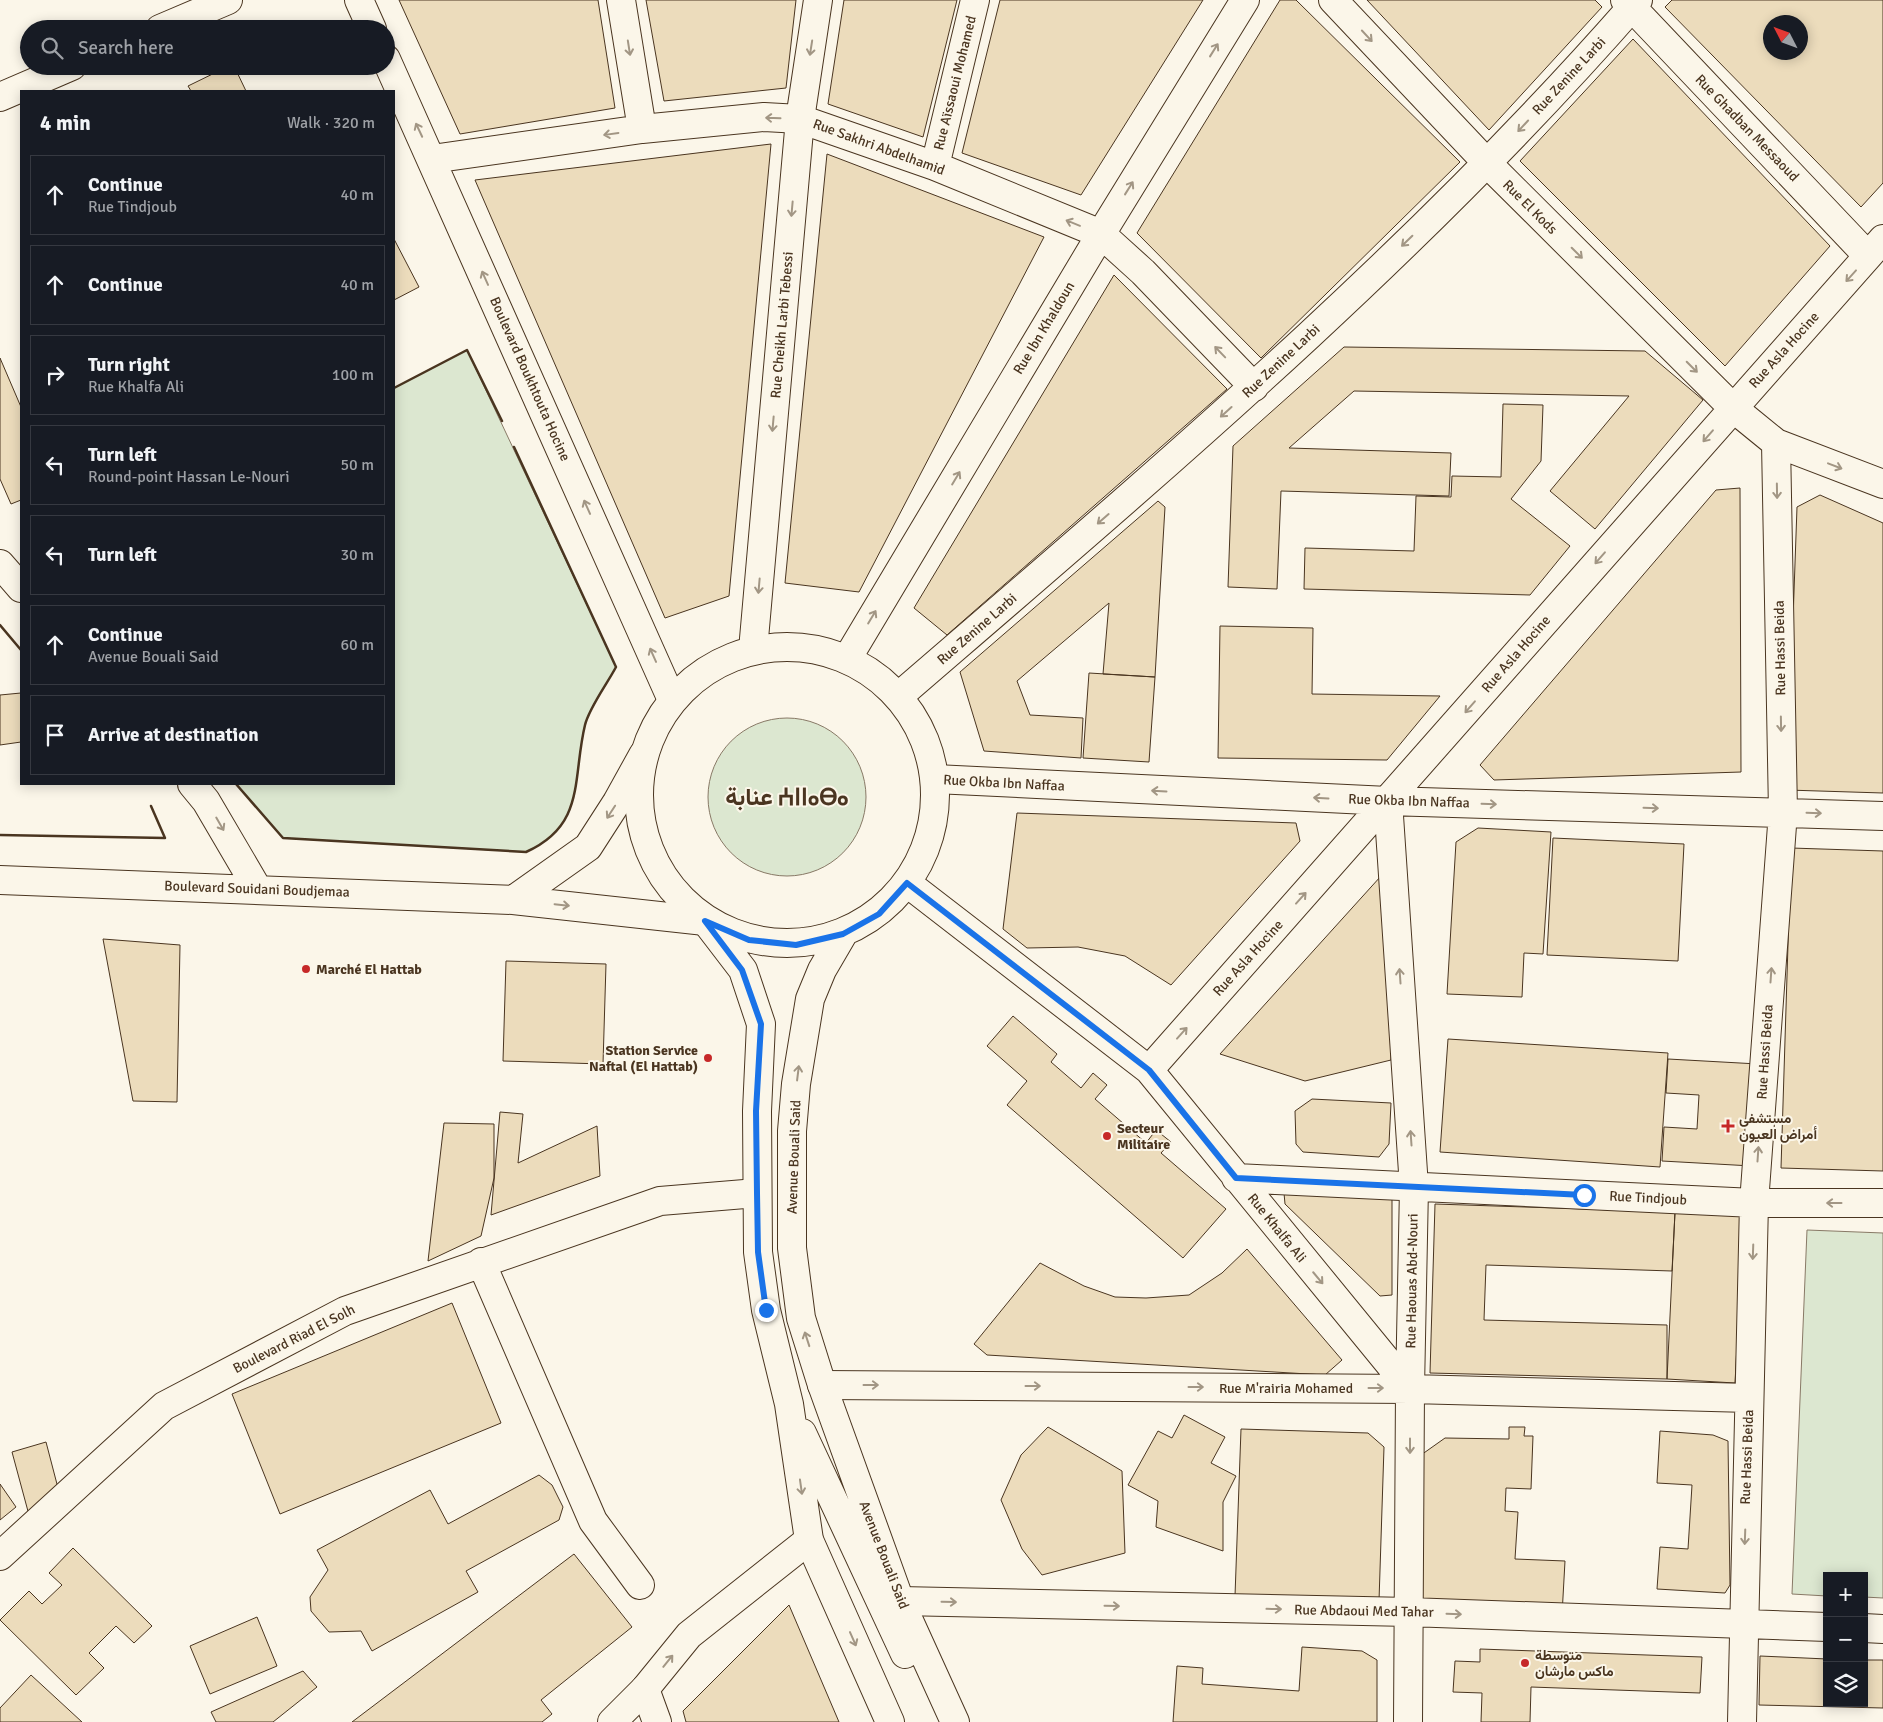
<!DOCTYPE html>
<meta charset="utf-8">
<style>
:root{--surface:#171b24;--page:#242831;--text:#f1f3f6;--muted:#9ea1a6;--line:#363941}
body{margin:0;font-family:Signika,Vazirmatn,"Noto Sans Tifinagh",sans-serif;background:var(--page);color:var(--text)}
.controls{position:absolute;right:15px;bottom:15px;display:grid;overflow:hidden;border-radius:0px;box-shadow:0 2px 12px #0003}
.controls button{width:45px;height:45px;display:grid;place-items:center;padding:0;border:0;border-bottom:1px solid var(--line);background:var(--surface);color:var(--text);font:25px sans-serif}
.compass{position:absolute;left:1763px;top:15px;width:45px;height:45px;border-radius:50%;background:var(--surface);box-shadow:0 2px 12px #0003;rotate:312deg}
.stop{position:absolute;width:15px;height:15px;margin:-11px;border:4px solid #1a73e8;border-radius:50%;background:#fff}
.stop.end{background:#1a73e8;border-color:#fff;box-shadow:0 1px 5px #0008}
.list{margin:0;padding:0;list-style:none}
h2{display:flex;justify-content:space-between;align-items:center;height:65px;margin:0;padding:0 20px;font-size:21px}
h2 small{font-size:16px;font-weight:400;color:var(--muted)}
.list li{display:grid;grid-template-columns:32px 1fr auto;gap:15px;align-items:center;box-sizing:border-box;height:80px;margin:0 10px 10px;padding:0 10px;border:1px solid var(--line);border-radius:0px}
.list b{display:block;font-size:19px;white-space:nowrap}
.list p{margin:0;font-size:16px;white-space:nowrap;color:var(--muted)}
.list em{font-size:16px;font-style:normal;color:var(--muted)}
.icon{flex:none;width:28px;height:28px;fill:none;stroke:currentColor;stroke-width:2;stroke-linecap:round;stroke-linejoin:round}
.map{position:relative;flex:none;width:1883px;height:1722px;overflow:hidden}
.search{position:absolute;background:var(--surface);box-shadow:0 2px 12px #0003;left:20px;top:20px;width:375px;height:55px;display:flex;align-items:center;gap:12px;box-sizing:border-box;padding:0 18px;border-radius:28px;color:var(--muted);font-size:19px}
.panel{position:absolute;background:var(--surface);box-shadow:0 2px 12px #0003;left:20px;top:90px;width:375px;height:695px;border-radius:0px}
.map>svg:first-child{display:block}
</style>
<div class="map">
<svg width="1883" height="1722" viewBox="0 0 1883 1722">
<rect width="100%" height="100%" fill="#fbf6e9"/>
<path fill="#dce7d0" stroke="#887966" d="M 467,350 L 616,667 C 607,684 589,708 585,725 C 572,779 586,825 526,852 L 283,838 L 236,784 L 394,784 L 394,388 Z
M708 797a79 79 0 1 1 158 0a79 79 0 1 1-158 0Z
M 1807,1230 L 1883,1233 L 1883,1598 L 1864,1597 L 1864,1576 L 1827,1576 L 1827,1596 L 1792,1594 Z"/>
<path fill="#ecdcbc" stroke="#4a3520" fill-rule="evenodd" d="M 399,0 L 598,0 L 615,108 L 460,134 Z
M 646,0 L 796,0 L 786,88 L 664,101 Z
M 844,0 L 957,0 L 923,137 L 828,104 Z
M 1000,0 L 1203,0 L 1081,195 L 962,153 Z
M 1280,0 L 1296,0 L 1460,162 L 1261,358 L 1137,233 Z
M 1367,0 L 1595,0 L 1602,7 L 1489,130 Z
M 1672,0 L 1883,0 L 1883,183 L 1861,207 L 1665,7 ZM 1770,22 L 1800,22 L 1800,52 L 1770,52 Z
M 1633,39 L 1830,246 L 1725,366 L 1520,161 Z
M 229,66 L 234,66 L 246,91 L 191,91 L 188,86 Z
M 771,144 L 729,596 L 665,618 L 475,180 Z
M 827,154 L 1044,237 L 859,592 L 785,583 Z
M 394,239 L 419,287 L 394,300 Z
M 1114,275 L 1227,389 L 947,635 L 914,608 Z
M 1344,347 L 1645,351 L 1703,400 L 1595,529 L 1550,491 L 1629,396 L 1354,391 L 1289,448 L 1451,453 L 1449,496 L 1281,491 L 1277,589 L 1228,587 L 1233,446 Z
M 0,358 L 21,407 L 21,500 L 11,504 L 0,479 Z
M 1503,404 L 1543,405 L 1541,461 L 1511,499 L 1570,546 L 1530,595 L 1304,589 L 1305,548 L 1414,551 L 1416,496 L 1451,497 L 1452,476 L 1501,477 Z
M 1740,488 L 1741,772 L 1494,780 L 1480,765 L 1716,490 Z
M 1820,495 L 1883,523 L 1883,793 L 1787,790 L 1797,507 Z
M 1158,501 L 1165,507 L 1155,677 L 1103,674 L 1109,603 L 1017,681 L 1030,715 L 1083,718 L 1081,758 L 984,751 L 960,672 Z
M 1220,626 L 1313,628 L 1312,694 L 1440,696 L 1387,760 L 1218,758 Z
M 1089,673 L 1155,677 L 1149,762 L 1083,758 Z
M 21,693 L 21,742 L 0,745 L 0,695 Z
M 1017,813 L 1296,823 L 1300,841 L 1171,985 L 1125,956 L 1078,947 L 1027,948 L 1003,929 Z
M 1478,828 L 1551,832 L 1543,954 L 1524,953 L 1522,997 L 1447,994 L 1456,842 Z
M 1553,838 L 1684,844 L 1678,961 L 1547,955 Z
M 1791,848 L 1883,851 L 1883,1171 L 1781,1168 Z
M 1381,876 L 1397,879 L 1391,1060 L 1305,1081 L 1220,1054 Z
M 103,939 L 180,945 L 177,1102 L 133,1101 Z
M 506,961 L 606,964 L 603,1064 L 503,1061 Z
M 1013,1016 L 1057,1054 L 1051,1062 L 1081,1088 L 1093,1073 L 1107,1085 L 1095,1099 L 1146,1143 L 1156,1130 L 1171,1142 L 1161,1153 L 1226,1209 L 1183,1258 L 1007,1105 L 1027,1081 L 987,1046 Z
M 1448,1039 L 1668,1053 L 1660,1167 L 1440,1152 Z
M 1668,1059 L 1758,1064 L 1752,1166 L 1662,1161 L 1664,1127 L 1697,1129 L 1699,1095 L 1666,1093 Z
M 1312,1099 L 1391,1103 L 1389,1144 L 1379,1157 L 1303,1152 L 1296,1144 L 1295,1111 Z
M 500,1112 L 523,1114 L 518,1163 L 597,1126 L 600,1176 L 491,1215 Z
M 444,1123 L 494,1124 L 494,1178 L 481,1236 L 428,1261 Z
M 1284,1193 L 1392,1199 L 1392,1295 L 1380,1296 L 1285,1204 Z
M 1435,1204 L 1675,1212 L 1672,1271 L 1486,1265 L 1484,1320 L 1667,1325 L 1667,1379 L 1430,1373 Z
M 1675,1212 L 1744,1215 L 1735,1383 L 1667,1379 Z
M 1247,1249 L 1342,1360 L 1325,1375 L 987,1355 L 974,1344 L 1040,1263 L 1084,1286 L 1115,1297 L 1146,1298 L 1189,1295 L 1222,1273 Z
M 452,1303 L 501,1423 L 280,1514 L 232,1394 Z
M 1184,1415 L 1225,1437 L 1211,1463 L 1236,1476 L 1223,1502 L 1223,1551 L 1156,1527 L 1158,1501 L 1128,1485 L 1158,1431 L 1172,1438 Z
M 1048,1427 L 1122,1471 L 1125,1553 L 1042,1575 L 1022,1549 L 1001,1500 L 1021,1455 Z
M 1509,1427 L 1525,1427 L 1524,1436 L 1533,1436 L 1531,1489 L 1506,1488 L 1505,1511 L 1518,1512 L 1515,1559 L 1565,1561 L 1562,1615 L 1413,1608 L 1421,1455 L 1445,1438 L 1509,1439 Z
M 1241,1429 L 1368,1433 L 1384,1447 L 1379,1601 L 1235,1596 Z
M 1660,1431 L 1713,1435 L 1728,1441 L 1730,1585 L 1725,1593 L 1657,1589 L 1660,1547 L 1688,1549 L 1692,1485 L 1657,1483 Z
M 46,1442 L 58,1488 L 29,1515 L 12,1452 Z
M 539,1475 L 552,1485 L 563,1507 L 559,1520 L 466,1571 L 478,1592 L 372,1651 L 361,1631 L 329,1632 L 311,1611 L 310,1597 L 328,1570 L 317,1550 L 430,1490 L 448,1524 Z
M 0,1484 L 16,1507 L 0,1520 Z
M 73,1548 L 152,1626 L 134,1643 L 116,1626 L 89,1653 L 104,1668 L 76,1695 L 0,1620 L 29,1591 L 42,1604 L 62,1585 L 49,1573 Z
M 574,1554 L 632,1627 L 541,1700 L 552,1714 L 542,1722 L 352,1722 Z
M 789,1605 L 839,1722 L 686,1722 L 683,1711 Z
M 257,1617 L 277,1666 L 210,1694 L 190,1646 Z
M 1302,1647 L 1362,1651 L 1377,1660 L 1377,1722 L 1173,1722 L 1177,1666 L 1203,1668 L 1202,1684 L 1299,1691 Z
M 1480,1649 L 1702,1657 L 1700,1693 L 1531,1687 L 1530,1722 L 1481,1722 L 1482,1693 L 1453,1692 L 1455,1661 L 1480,1662 Z
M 1760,1656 L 1827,1659 L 1827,1703 L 1864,1703 L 1864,1660 L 1883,1660 L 1883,1708 L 1759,1705 Z
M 303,1671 L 317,1687 L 273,1722 L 216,1722 L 211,1712 Z
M 31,1675 L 82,1722 L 0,1722 L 0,1708 Z"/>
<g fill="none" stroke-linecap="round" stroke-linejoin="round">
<g stroke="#4a3520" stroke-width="30">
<path id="minor" d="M 359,0 L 372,29
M 621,0 L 642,129
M 1333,0 L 1488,164 L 1733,408 L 1776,443 L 1883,484
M 1625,0 L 1868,256
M 160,29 L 228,0
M 386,59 L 672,700
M 0,97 L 72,66
M 432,159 L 642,129 L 764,117 L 800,119 L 935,166 L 1101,234 L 1143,272 L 1254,387
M 935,166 L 975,0
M 847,659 L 1101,234 L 1245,0
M 899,696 C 1155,475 1415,256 1638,0
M 935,779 L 1388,801 L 1883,816
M 1388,801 L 1414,1187 L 1410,1389 L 1408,1722
M 907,883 L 1149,1070 L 1410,1389
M 1149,1070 L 1883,239
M 1236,1178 L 1754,1203 L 1883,1203
M 481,1262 L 593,1521 L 640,1585
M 822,1385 L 1410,1389 L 1749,1398
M 0,1556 L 164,1406 L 345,1311 L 660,1201 L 757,1193
M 900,1601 L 1409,1612 L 1827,1627
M 1864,1628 L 1883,1629
M 645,1689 L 657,1722
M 1742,1722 L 1754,1203 L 1783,812 L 1776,443"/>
</g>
<g stroke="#4a3520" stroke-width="30">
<path id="secondary" d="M 0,564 L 21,588
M 192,784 L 206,801 L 257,888
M 0,880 L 513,900 L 705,921
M 513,900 L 588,847 L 617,802 L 643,755
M 612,1722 L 645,1689 L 689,1635 L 809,1540"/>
</g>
<g stroke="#4a3520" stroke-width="30">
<path id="primary" d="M639 795a148 148 0 1 1 296 0a148 148 0 1 1-296 0Z
M 753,650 L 800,119 L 818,0
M 707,923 L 743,970 L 761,1024 L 757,1111 L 758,1252 L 766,1310 L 789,1404 L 809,1540 L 890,1722
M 843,934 L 822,970 L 810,999 L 796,1084 L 792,1131 L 792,1248 L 801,1318 L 822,1385 L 900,1601 L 955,1722
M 802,1433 L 905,1654"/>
</g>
<use href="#minor" stroke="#fbf6e9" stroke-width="28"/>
<use href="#secondary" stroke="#fbf6e9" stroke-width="28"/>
<use href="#primary" stroke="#fbf6e9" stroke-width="28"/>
<path stroke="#4a3520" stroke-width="2.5" d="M 394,388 L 467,350 L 502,421
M 0,625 L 21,650
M 236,784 L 283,838 L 526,852 C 586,825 572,779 585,725 C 589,708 607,684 616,667 L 514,447
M 0,835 L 165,838 L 151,806"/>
</g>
<defs><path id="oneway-shaft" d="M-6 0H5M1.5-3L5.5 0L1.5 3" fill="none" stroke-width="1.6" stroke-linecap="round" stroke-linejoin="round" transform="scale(1.25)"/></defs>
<g stroke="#a29684">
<use href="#oneway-shaft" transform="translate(1367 36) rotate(47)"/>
<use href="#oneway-shaft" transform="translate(629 48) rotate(81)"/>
<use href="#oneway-shaft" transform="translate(811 48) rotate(99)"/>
<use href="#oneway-shaft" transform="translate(1214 50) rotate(-58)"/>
<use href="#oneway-shaft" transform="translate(773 118) rotate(-178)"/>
<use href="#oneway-shaft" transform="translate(1523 126) rotate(133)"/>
<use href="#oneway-shaft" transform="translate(419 130) rotate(-115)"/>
<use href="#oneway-shaft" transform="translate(611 134) rotate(172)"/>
<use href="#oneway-shaft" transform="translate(1129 188) rotate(-58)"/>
<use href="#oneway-shaft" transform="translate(792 209) rotate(95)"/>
<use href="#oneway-shaft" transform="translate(1073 223) rotate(-158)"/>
<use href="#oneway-shaft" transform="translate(1407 241) rotate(136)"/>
<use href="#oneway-shaft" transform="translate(1577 253) rotate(45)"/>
<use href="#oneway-shaft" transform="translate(1851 276) rotate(132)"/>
<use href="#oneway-shaft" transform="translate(485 278) rotate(-114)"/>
<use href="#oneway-shaft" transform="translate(1220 352) rotate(-134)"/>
<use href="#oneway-shaft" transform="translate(1692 367) rotate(45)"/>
<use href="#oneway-shaft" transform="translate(1226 412) rotate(138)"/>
<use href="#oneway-shaft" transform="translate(773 424) rotate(95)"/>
<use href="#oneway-shaft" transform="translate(1708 436) rotate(131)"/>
<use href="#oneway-shaft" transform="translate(1835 466) rotate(21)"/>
<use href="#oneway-shaft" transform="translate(956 478) rotate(-59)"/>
<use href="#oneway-shaft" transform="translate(1777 491) rotate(89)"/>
<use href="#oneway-shaft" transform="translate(587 507) rotate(-114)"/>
<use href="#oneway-shaft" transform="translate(1103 519) rotate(139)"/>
<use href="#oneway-shaft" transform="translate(1600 558) rotate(131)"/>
<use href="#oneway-shaft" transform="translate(759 586) rotate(95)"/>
<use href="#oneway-shaft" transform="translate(872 617) rotate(-59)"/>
<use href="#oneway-shaft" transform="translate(653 655) rotate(-114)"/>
<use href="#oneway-shaft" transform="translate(1470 707) rotate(131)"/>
<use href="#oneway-shaft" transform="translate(1781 724) rotate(89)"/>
<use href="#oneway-shaft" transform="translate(1159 791) rotate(-177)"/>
<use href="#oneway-shaft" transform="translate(1321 798) rotate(-177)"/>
<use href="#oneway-shaft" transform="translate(1489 804) rotate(2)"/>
<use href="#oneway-shaft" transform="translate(1651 808) rotate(2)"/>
<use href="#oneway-shaft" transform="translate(611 812) rotate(123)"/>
<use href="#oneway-shaft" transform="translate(1814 813) rotate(2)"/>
<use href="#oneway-shaft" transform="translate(220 824) rotate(60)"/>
<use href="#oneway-shaft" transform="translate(1301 898) rotate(-48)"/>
<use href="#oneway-shaft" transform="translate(562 905) rotate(6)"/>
<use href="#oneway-shaft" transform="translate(1771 975) rotate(-86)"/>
<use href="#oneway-shaft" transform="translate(1400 976) rotate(-94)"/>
<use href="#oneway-shaft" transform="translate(1182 1033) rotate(-48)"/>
<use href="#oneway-shaft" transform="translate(798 1073) rotate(-83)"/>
<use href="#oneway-shaft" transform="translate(1411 1138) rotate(-94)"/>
<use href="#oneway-shaft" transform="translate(1758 1154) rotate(-86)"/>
<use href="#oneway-shaft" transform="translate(1834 1203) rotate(180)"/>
<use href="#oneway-shaft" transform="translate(1753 1252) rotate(92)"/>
<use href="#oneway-shaft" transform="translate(1318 1278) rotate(50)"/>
<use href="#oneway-shaft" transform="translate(807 1339) rotate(-108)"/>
<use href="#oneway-shaft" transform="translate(871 1385)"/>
<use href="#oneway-shaft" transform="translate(1033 1386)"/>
<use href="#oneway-shaft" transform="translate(1196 1387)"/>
<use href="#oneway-shaft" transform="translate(1376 1388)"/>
<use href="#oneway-shaft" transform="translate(1410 1446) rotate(90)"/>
<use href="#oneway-shaft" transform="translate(801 1487) rotate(82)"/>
<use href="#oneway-shaft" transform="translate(1745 1537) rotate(92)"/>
<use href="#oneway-shaft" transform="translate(949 1602) rotate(1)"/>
<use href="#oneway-shaft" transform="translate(1112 1606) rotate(1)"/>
<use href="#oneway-shaft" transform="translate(1274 1609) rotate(1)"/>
<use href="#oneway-shaft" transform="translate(1454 1614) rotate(2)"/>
<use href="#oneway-shaft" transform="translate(853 1639) rotate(66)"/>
<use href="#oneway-shaft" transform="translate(668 1661) rotate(-51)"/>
</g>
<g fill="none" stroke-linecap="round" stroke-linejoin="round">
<path stroke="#1a73e8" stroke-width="6" d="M 766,1310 L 758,1252 L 757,1193 L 756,1111 L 761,1024 L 742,970 L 705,921 L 749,940 L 796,945 L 843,934 L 879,914 L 907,883 L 1149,1070 L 1236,1178 L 1584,1195"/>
</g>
<g fill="#c62828" stroke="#fbf6e9" stroke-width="2">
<circle cx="306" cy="969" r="5"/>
<circle cx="708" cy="1058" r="5"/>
<path d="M1725.5 1118.5h5v5h5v5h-5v5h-5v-5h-5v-5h5z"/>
<circle cx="1107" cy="1136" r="5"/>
<circle cx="1525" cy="1663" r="5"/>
</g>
<g text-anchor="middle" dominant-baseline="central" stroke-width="4" stroke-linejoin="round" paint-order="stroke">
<g font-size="14" fill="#4a3520" stroke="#fbf6e9">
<text transform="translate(1569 76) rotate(-47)">Rue Zenine Larbi</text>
<text transform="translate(955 83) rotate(-76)">Rue Aïssaoui Mohamed</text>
<text transform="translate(1747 128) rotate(46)">Rue Ghadban Messaoud</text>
<text transform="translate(879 147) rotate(20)">Rue Sakhri Abdelhamid</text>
<text transform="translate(1530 207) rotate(45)">Rue El Kods</text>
<text transform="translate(782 325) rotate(-85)">Rue Cheikh Larbi Tebessi</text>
<text transform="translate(1044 328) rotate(-59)">Rue Ibn Khaldoun</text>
<text transform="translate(1784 350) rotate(-48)">Rue Asla Hocine</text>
<text transform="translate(1281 361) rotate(-43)">Rue Zenine Larbi</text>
<text transform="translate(530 379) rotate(66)">Boulevard Boukhtouta Hocine</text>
<text transform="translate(977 629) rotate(-41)">Rue Zenine Larbi</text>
<text transform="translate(1780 648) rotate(-91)">Rue Hassi Beida</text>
<text transform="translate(1516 654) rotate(-49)">Rue Asla Hocine</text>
<text transform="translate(1004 783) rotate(3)">Rue Okba Ibn Naffaa</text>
<text transform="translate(1409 801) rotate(2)">Rue Okba Ibn Naffaa</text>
<text transform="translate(257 889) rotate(2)">Boulevard Souidani Boudjemaa</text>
<text transform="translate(1248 958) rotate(-48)">Rue Asla Hocine</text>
<text transform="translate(1765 1052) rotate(-86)">Rue Hassi Beida</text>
<text transform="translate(794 1157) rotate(-88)">Avenue Bouali Said</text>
<text transform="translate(1648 1198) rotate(3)">Rue Tindjoub</text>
<text transform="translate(1277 1228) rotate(51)">Rue Khalfa Ali</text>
<text transform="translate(1412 1281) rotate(-89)">Rue Haouas Abd-Nouri</text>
<text transform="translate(294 1339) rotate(-27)">Boulevard Riad El Solh</text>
<text x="1286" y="1388">Rue M'rairia Mohamed</text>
<text transform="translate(1747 1457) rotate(-88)">Rue Hassi Beida</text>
<text transform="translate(884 1555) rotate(69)">Avenue Bouali Said</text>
<text transform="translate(1364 1611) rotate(1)">Rue Abdaoui Med Tahar</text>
</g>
<g font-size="14" font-weight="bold" fill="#4a3520" stroke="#fbf6e9" text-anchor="start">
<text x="316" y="969">Marché El Hattab</text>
<text x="698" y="1050" text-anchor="end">Station Service<tspan x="698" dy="16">Naftal (El Hattab)</tspan></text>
<text x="1739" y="1118">مستشفى<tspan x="1739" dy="16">أمراض العيون</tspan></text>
<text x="1117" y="1128">Secteur<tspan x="1117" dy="16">Militaire</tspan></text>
<text x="1535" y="1655">متوسطة<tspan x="1535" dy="16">ماكس مارشان</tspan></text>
</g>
<g font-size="24" font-weight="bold" fill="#4a3520" stroke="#fbf6e9">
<text x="787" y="797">عنابة ⵄⵏⵏⴰⴱⴰ</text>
</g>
</g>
</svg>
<div class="controls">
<button>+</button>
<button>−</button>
<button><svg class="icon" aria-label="layers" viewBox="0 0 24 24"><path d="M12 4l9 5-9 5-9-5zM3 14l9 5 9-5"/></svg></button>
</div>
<svg class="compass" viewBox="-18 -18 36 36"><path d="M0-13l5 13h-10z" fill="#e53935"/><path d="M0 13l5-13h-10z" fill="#9ea1a6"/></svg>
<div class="stop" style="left:1584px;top:1195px"></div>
<div class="stop end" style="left:766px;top:1310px"></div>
<div class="search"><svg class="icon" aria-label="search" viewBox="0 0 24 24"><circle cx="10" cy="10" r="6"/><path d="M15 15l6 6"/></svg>Search here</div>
<section class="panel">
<h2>4 min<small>Walk · 320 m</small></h2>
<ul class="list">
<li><svg class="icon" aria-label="ahead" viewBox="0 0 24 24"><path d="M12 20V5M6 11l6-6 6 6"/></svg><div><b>Continue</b><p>Rue Tindjoub</p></div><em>40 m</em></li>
<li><svg class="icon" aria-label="ahead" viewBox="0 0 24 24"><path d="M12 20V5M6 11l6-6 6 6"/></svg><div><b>Continue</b></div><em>40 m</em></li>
<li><svg class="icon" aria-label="right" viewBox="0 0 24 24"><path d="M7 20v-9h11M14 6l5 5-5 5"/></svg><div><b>Turn right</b><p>Rue Khalfa Ali</p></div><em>100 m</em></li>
<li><svg class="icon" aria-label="left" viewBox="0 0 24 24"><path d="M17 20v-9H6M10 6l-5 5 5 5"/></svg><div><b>Turn left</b><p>Round-point Hassan Le-Nouri</p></div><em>50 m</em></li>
<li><svg class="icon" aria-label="left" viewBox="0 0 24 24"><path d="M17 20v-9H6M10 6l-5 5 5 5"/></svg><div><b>Turn left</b></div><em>30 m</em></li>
<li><svg class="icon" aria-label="ahead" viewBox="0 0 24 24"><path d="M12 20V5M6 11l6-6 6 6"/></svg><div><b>Continue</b><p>Avenue Bouali Said</p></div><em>60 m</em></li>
<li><svg class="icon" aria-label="arrive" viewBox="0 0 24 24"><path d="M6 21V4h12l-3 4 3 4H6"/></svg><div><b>Arrive at destination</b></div></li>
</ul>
</section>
</div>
